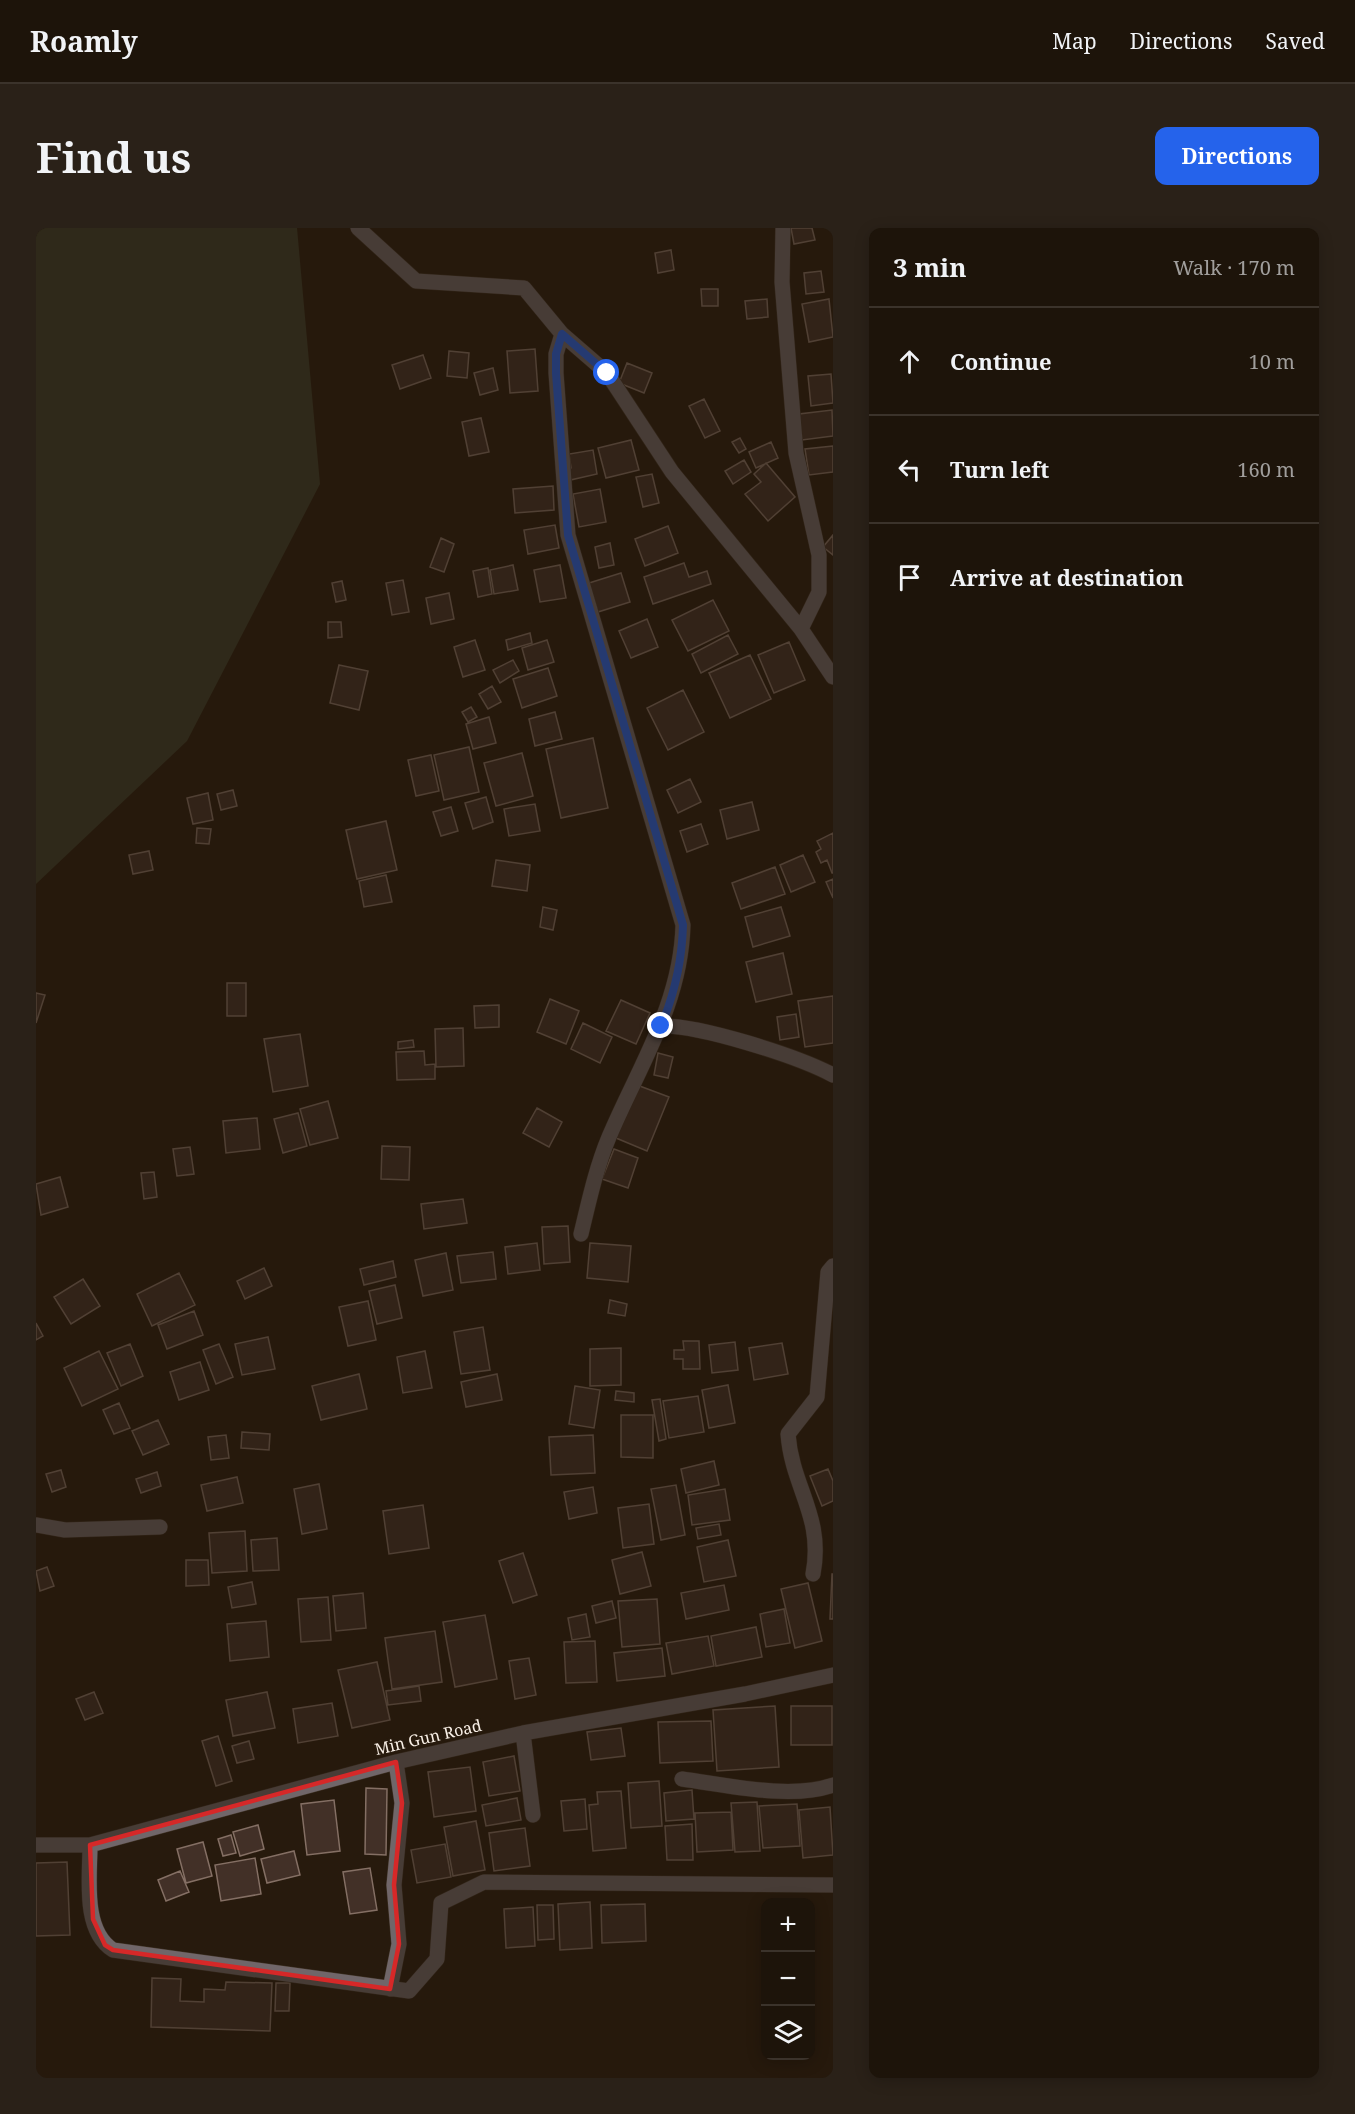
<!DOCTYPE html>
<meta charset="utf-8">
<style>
:root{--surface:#1d140a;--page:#2a2118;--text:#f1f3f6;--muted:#a09e9c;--line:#3b332b;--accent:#2563eb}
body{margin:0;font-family:"Noto Serif",serif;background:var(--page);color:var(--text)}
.controls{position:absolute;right:18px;bottom:18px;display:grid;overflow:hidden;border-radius:12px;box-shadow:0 3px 15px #0003}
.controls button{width:54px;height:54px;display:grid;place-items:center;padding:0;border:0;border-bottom:2px solid var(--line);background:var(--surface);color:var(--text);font:30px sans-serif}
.stop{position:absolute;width:18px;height:18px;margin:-14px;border:4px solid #2563eb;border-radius:50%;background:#fff}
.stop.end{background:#2563eb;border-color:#fff;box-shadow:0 2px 6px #0008}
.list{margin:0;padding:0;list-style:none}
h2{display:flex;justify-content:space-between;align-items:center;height:78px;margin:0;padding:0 24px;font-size:26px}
h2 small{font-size:20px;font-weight:400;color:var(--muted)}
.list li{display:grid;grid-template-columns:39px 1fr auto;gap:18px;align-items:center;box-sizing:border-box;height:108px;padding:0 24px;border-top:2px solid var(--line)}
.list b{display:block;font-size:22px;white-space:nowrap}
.list em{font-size:20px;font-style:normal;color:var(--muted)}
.icon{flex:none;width:33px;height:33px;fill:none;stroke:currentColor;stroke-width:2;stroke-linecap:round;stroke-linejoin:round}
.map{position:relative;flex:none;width:797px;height:1850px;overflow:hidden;border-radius:12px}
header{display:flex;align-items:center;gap:36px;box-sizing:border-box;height:84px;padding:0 30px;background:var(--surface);border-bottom:2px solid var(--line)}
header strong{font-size:28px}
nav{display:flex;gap:33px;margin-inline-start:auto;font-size:21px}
.intro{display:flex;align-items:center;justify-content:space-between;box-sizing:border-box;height:144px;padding:0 36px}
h1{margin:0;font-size:42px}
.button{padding:15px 27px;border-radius:12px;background:var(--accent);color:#fff;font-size:21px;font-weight:700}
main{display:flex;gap:36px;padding:0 36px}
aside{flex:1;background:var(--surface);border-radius:12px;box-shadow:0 3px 15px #0003}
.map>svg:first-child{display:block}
</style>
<header>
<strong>Roamly</strong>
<nav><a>Map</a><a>Directions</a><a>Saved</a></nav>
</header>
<div class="intro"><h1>Find us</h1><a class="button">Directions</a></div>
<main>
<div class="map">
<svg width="797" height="1850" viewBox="0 0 797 1850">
<rect width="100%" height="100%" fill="#271a0d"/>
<path fill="#3b3d2a" d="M 0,0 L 261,0 L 284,256 L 151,513 L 0,656 Z"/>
<path fill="#423027" stroke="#846f64" stroke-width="1.5" d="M 755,0 L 776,0 L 779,12 L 758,16 Z
M 635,22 L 638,42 L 622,45 L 619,25 Z
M 785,43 L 788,64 L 770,66 L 768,45 Z
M 665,61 L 682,61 L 682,78 L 666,78 Z
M 731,71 L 732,89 L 711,91 L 709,73 Z
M 793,71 L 797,109 L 773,114 L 766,76 Z
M 499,121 L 502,163 L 474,165 L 471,123 Z
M 413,123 L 433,125 L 431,150 L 411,148 Z
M 387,127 L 395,150 L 364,161 L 356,137 Z
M 591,135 L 616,145 L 608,165 L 583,155 Z
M 457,140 L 462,162 L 444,167 L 438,145 Z
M 795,146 L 797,175 L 775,178 L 772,148 Z
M 668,171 L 684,203 L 669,210 L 653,178 Z
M 796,182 L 797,208 L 766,212 L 763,186 Z
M 445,190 L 453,224 L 433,228 L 426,194 Z
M 704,210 L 710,221 L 703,225 L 696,214 Z
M 595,212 L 603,242 L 570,250 L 562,220 Z
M 735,214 L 742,230 L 720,240 L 713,224 Z
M 797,218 L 797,244 L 773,247 L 769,221 Z
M 557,222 L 561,246 L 530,253 L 527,242 L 535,240 L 533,226 Z
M 708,232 L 715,244 L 697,256 L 689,243 Z
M 730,235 L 759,269 L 732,293 L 709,266 L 725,254 L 718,246 Z
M 616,246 L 623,275 L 607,279 L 600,249 Z
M 517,258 L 518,282 L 479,285 L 477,261 Z
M 564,261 L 570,294 L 543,299 L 537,266 Z
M 519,297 L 523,320 L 492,326 L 488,302 Z
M 632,298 L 642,325 L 609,338 L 599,311 Z
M 797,307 L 797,327 L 787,319 Z
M 405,310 L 418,316 L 408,344 L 394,339 Z
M 574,315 L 578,337 L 563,340 L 559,319 Z
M 648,335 L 653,349 L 671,343 L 675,356 L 617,376 L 608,349 Z
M 477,337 L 482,362 L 458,366 L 454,342 Z
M 524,337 L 530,370 L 504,374 L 498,342 Z
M 452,340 L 456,366 L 442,369 L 437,343 Z
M 585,345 L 594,374 L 562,384 L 553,355 Z
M 367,352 L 373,384 L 356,387 L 350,355 Z
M 306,353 L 310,372 L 300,374 L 296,355 Z
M 413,365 L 418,391 L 395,396 L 390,370 Z
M 677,372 L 693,403 L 652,423 L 636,392 Z
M 611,391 L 622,419 L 595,430 L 583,403 Z
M 292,394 L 305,394 L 306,409 L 292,410 Z
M 494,405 L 496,415 L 472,422 L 470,412 Z
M 692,407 L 702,426 L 665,445 L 656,426 Z
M 439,412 L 449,442 L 427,449 L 418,419 Z
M 511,412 L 518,434 L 492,442 L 486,420 Z
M 753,414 L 769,452 L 738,465 L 722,427 Z
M 714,427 L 735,471 L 694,490 L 673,445 Z
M 477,432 L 483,443 L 464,455 L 457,442 Z
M 303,437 L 332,443 L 323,482 L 294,475 Z
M 512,440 L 521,468 L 486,480 L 477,451 Z
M 456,458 L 465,474 L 452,481 L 443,466 Z
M 647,462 L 668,504 L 632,522 L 611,480 Z
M 435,479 L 441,489 L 432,494 L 426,484 Z
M 519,484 L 526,511 L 499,518 L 493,491 Z
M 453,489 L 460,515 L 437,521 L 430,496 Z
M 557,510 L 572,580 L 525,590 L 510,521 Z
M 433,519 L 443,564 L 408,572 L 398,527 Z
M 486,525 L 497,568 L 460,578 L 448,535 Z
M 395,527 L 403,563 L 380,568 L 372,532 Z
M 654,551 L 665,574 L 642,585 L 631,562 Z
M 197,562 L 201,578 L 185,582 L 181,566 Z
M 172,565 L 177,592 L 157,596 L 151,570 Z
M 450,569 L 457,594 L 437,601 L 429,575 Z
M 716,574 L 723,602 L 691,611 L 684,582 Z
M 499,576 L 504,603 L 473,608 L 468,581 Z
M 415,579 L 422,603 L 405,608 L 397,584 Z
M 350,593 L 361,642 L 321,651 L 310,602 Z
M 665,596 L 672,616 L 651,624 L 644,603 Z
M 161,600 L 175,601 L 173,616 L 160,615 Z
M 797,605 L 797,645 L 796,645 L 791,632 L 785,635 L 780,624 L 785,621 L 781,613 Z
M 113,623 L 117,642 L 97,646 L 93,627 Z
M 767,627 L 779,654 L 755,664 L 744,637 Z
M 460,632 L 494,637 L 491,663 L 456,658 Z
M 739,639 L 749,666 L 705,681 L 696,655 Z
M 350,647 L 356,674 L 328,679 L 323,653 Z
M 797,651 L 797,670 L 790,654 Z
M 507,679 L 521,682 L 517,702 L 504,699 Z
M 745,679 L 754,708 L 717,719 L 709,689 Z
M 747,725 L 756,766 L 720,774 L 710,734 Z
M 191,755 L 210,755 L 210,788 L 191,788 Z
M 0,765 L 9,767 L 0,795 Z
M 797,768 L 797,815 L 769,819 L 762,773 Z
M 514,771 L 543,783 L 530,816 L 501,804 Z
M 585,772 L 614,785 L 600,816 L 570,803 Z
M 463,777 L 463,799 L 439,800 L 438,778 Z
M 760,786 L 763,809 L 744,812 L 741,789 Z
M 547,795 L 576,809 L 564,835 L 535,821 Z
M 427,800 L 428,838 L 400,839 L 399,801 Z
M 264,806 L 272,858 L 237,864 L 228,811 Z
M 377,812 L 378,819 L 362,821 L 362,814 Z
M 388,823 L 389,837 L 399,836 L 399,851 L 361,852 L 360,824 Z
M 622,825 L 637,829 L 632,850 L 618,847 Z
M 601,857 L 633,869 L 611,923 L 580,910 Z
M 292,873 L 302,910 L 274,917 L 264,881 Z
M 501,880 L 526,894 L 513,919 L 487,905 Z
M 262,885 L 271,918 L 247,925 L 238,891 Z
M 221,890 L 224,921 L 190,925 L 187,893 Z
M 346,918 L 374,919 L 373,952 L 345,951 Z
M 154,919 L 158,946 L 141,948 L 137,921 Z
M 578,921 L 602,930 L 592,960 L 566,951 Z
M 118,944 L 121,969 L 108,971 L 105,945 Z
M 24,949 L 32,979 L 5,987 L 0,956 Z
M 427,971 L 431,995 L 388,1001 L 385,976 Z
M 532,998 L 534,1034 L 508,1036 L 506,999 Z
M 501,1015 L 504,1042 L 472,1046 L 469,1019 Z
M 554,1015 L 595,1018 L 592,1054 L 551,1050 Z
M 457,1024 L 460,1051 L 425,1055 L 421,1028 Z
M 410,1025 L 417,1062 L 387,1068 L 379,1032 Z
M 357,1033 L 360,1049 L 328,1057 L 324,1041 Z
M 228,1040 L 236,1058 L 209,1071 L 201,1053 Z
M 143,1045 L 159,1077 L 116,1098 L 101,1066 Z
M 47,1051 L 64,1078 L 35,1096 L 18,1069 Z
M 359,1057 L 366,1090 L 341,1096 L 333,1063 Z
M 574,1072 L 591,1076 L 589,1088 L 572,1085 Z
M 332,1073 L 340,1112 L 312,1118 L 303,1079 Z
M 158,1083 L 167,1107 L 131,1121 L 122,1097 Z
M 0,1095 L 7,1108 L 0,1112 Z
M 447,1099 L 454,1142 L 425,1146 L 418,1104 Z
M 232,1109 L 239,1141 L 206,1147 L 199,1116 Z
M 647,1113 L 663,1113 L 664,1141 L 647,1141 L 647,1131 L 638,1131 L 638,1122 L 648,1122 Z
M 699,1114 L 702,1142 L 676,1145 L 673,1117 Z
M 746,1115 L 752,1146 L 718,1152 L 713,1120 Z
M 94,1116 L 107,1148 L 85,1158 L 71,1125 Z
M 183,1116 L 197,1149 L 180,1156 L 167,1122 Z
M 585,1120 L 585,1157 L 554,1158 L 554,1121 Z
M 63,1123 L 82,1161 L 46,1178 L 28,1140 Z
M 389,1123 L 396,1160 L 367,1165 L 361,1129 Z
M 164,1134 L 173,1162 L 143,1172 L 134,1144 Z
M 323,1146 L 331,1181 L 285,1192 L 276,1158 Z
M 461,1146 L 466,1172 L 430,1179 L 425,1154 Z
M 692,1157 L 699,1195 L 673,1200 L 666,1162 Z
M 539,1158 L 564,1162 L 558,1200 L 533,1196 Z
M 580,1163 L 598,1165 L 598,1174 L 579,1172 Z
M 662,1168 L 668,1204 L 633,1210 L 627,1173 Z
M 624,1171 L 630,1211 L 623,1213 L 616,1172 Z
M 83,1175 L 94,1200 L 78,1206 L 67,1182 Z
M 585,1187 L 617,1187 L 617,1230 L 585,1229 Z
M 122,1192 L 133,1216 L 107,1227 L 96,1203 Z
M 206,1204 L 234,1206 L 233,1222 L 205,1220 Z
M 190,1207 L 193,1230 L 175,1232 L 172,1209 Z
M 557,1207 L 559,1245 L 515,1247 L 513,1209 Z
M 678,1233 L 683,1257 L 650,1265 L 645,1241 Z
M 792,1241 L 797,1253 L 797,1273 L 786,1278 L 774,1248 Z
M 25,1242 L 30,1259 L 16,1264 L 10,1246 Z
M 121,1244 L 125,1258 L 105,1265 L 100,1251 Z
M 201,1249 L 207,1275 L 171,1283 L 165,1257 Z
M 283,1256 L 291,1301 L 266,1306 L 258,1261 Z
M 640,1257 L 649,1307 L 625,1312 L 615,1261 Z
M 557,1259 L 561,1285 L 533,1291 L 528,1264 Z
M 689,1261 L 694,1292 L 656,1297 L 652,1267 Z
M 613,1276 L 618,1316 L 587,1320 L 582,1280 Z
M 387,1277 L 393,1320 L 353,1326 L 347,1283 Z
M 683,1296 L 685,1307 L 662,1311 L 660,1300 Z
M 209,1303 L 211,1343 L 176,1345 L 173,1305 Z
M 241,1310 L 243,1342 L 217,1343 L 215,1312 Z
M 692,1312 L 700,1348 L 668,1354 L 661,1319 Z
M 606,1324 L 615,1358 L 584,1366 L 576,1332 Z
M 487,1325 L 501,1367 L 477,1375 L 463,1333 Z
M 150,1332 L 172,1332 L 173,1357 L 150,1358 Z
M 11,1339 L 18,1358 L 4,1363 L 0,1343 Z
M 796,1346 L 797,1346 L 797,1391 L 794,1391 Z
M 216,1354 L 220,1376 L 196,1380 L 192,1359 Z
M 772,1355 L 786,1413 L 759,1420 L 745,1361 Z
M 688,1357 L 693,1382 L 650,1391 L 645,1365 Z
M 327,1365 L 330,1400 L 300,1403 L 297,1368 Z
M 292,1369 L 295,1412 L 265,1414 L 262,1371 Z
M 621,1371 L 624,1416 L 586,1419 L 582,1373 Z
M 576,1373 L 580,1390 L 560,1395 L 556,1378 Z
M 748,1381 L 754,1415 L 730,1419 L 724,1386 Z
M 550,1386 L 554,1409 L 536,1412 L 532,1390 Z
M 449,1387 L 461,1451 L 419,1459 L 407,1394 Z
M 230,1393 L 233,1429 L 194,1433 L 191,1396 Z
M 720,1399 L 726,1429 L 680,1438 L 675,1408 Z
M 399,1403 L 406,1454 L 356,1461 L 349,1410 Z
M 672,1408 L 678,1438 L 636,1446 L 630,1415 Z
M 559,1413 L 561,1454 L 530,1455 L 528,1414 Z
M 626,1420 L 629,1448 L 581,1453 L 578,1425 Z
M 493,1430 L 500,1467 L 479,1471 L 473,1433 Z
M 341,1434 L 354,1492 L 316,1500 L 302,1442 Z
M 383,1458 L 385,1473 L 352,1477 L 350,1463 Z
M 58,1464 L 67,1485 L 49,1492 L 40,1471 Z
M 231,1464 L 239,1500 L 197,1508 L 190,1472 Z
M 296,1475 L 302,1508 L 262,1515 L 257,1481 Z
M 739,1478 L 743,1539 L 681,1543 L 677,1482 Z
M 755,1478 L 796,1478 L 796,1517 L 755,1517 Z
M 675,1493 L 677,1533 L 624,1535 L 622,1494 Z
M 585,1500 L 589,1528 L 555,1532 L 551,1504 Z
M 182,1508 L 196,1553 L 180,1558 L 166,1513 Z
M 213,1513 L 218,1531 L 201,1535 L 196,1518 Z
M 478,1528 L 484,1563 L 453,1568 L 447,1534 Z
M 434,1539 L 440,1583 L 398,1589 L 392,1544 Z
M 623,1553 L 626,1598 L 595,1600 L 592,1555 Z
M 330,1560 L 351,1561 L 350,1627 L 329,1626 Z
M 656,1562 L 658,1591 L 630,1593 L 628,1565 Z
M 585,1563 L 590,1620 L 557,1623 L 553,1577 L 562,1576 L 561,1564 Z
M 481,1570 L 485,1592 L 450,1598 L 446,1577 Z
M 549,1571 L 551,1601 L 528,1603 L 525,1573 Z
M 298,1572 L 304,1623 L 271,1627 L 265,1576 Z
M 721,1574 L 724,1623 L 699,1624 L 695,1575 Z
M 761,1576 L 764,1618 L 727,1620 L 723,1578 Z
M 794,1579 L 797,1627 L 767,1630 L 763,1582 Z
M 695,1584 L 697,1622 L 661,1624 L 659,1585 Z
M 440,1593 L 449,1642 L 417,1648 L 408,1599 Z
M 656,1596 L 657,1632 L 631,1632 L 629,1598 Z
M 222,1597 L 228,1621 L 204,1628 L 197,1604 Z
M 489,1600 L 494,1638 L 458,1643 L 453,1605 Z
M 195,1607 L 200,1625 L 187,1628 L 182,1611 Z
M 167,1614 L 176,1648 L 150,1655 L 141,1621 Z
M 409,1616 L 415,1649 L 381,1655 L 375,1622 Z
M 258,1623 L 264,1647 L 231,1655 L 225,1631 Z
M 219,1630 L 225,1666 L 185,1673 L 179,1637 Z
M 31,1634 L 34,1707 L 0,1708 L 0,1635 Z
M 334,1640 L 341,1682 L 314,1686 L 307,1644 Z
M 144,1643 L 153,1664 L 130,1673 L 122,1652 Z
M 554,1674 L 556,1720 L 524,1722 L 522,1676 Z
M 609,1676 L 610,1713 L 566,1715 L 565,1677 Z
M 501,1677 L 517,1677 L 518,1711 L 502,1712 Z
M 497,1679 L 499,1718 L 470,1720 L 468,1681 Z
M 116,1750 L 145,1751 L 144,1773 L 168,1774 L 168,1761 L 189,1762 L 190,1754 L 236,1755 L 234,1803 L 115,1799 Z
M 240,1755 L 254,1755 L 253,1783 L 239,1783 Z"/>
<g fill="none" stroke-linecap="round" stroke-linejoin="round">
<g stroke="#403427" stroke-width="16">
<path id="minor" d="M 322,0 L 380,53 L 488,60 L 526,106 L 571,145 L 636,244 L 765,401 L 797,449
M 747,0 L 746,54 L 760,225 L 783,327 L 783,364 L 765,401
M 526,106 L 520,126 L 520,145 L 532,307 L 647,697 C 645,776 603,838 573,909 C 560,940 553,973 545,1006
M 625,798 C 664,797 761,828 797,847
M 0,1297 L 29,1302 L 124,1299
M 777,1346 C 788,1288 756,1260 752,1206 L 781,1169 L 792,1044 L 797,1038
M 487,1505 L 497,1587
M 646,1551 C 691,1557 755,1572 797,1557
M 0,1617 L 54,1617 L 360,1534 L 487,1505 L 709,1466 L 797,1447
M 54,1617 C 54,1649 46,1702 77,1722 L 373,1763 L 401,1731 L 405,1675 L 448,1654 L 797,1657
M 354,1761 L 363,1716 L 358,1657 L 366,1575 L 360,1534"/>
</g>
<use href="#minor" stroke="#706669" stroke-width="15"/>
</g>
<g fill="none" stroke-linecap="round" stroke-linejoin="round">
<path stroke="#2563eb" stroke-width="8" d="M 571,145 L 526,106 L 520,126 L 520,145 L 532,307 L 647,697 C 646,733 639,765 625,798"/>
</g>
<path d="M0 0H797V1850H0ZM 360,1534 L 366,1575 L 358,1657 L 363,1716 L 354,1761 L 77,1722 L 69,1717 L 57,1691 L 54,1617 Z" fill="#271a0d" fill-opacity=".55" fill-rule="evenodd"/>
<path fill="none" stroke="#d62828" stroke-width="4.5" stroke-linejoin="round" d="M 360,1534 L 366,1575 L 358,1657 L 363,1716 L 354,1761 L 77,1722 L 69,1717 L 57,1691 L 54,1617 Z"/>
<g text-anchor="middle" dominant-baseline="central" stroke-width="4.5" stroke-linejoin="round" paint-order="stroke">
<g font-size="16" fill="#f8efe6" stroke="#271a0d">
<text transform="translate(392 1509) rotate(-13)">Min Gun Road</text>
</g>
</g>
</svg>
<div class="controls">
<button>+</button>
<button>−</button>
<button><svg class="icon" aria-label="layers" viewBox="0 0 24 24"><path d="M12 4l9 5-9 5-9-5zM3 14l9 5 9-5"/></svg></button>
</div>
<div class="stop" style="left:571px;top:145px"></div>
<div class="stop end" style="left:625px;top:798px"></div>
</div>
<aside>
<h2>3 min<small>Walk · 170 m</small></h2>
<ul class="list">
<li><svg class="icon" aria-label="ahead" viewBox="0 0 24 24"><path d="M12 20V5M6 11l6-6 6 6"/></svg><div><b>Continue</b></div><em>10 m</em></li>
<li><svg class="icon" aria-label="left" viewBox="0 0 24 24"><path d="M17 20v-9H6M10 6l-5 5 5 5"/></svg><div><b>Turn left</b></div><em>160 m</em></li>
<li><svg class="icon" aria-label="arrive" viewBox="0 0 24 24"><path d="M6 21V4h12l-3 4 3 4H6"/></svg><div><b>Arrive at destination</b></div></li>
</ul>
</aside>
</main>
